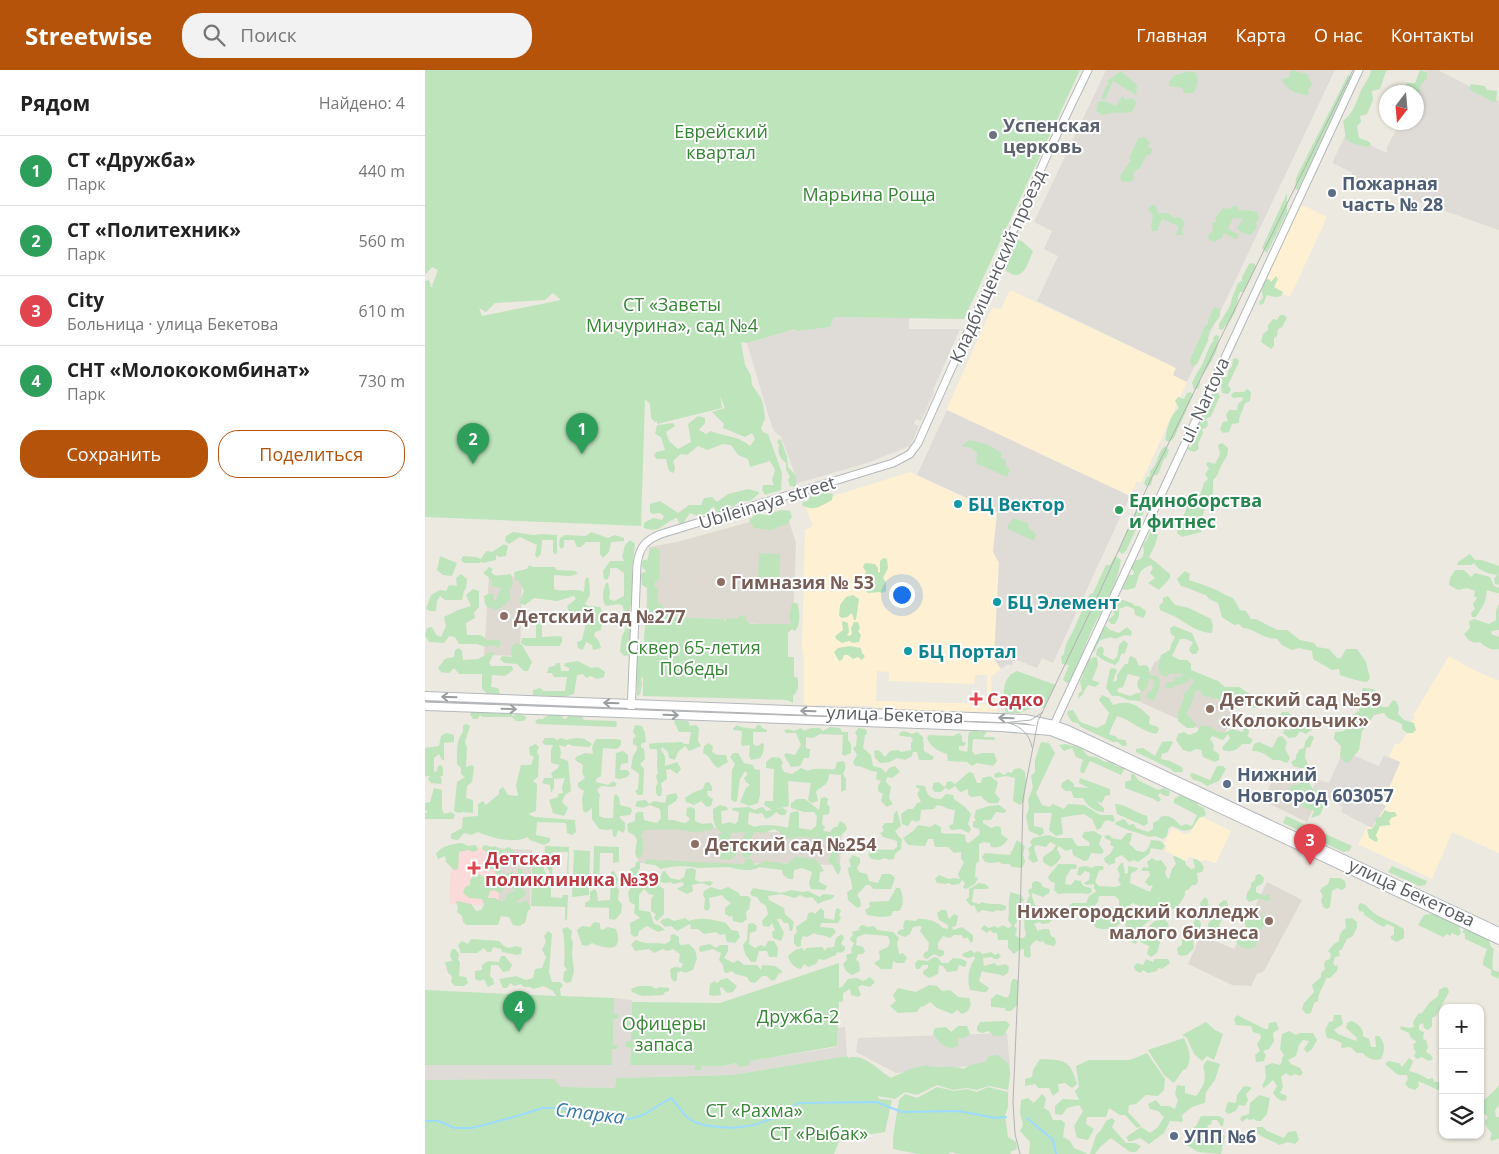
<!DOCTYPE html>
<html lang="ru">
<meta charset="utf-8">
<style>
:root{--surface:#fff;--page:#f2f2f2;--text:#222;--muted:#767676;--line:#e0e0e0;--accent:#b45309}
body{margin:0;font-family:"Open Sans",sans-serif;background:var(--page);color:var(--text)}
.controls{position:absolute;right:15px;bottom:15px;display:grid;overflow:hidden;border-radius:10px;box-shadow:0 1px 4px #0004}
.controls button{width:45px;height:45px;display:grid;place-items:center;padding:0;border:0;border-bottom:1px solid var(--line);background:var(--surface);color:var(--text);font:25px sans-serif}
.compass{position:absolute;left:954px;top:15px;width:45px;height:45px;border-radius:50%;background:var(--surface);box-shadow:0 1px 4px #0004;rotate:196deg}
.you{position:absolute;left:476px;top:524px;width:18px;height:18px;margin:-12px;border:4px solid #fff;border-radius:50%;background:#1a73e8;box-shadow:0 0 0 8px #1a73e833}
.badge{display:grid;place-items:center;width:32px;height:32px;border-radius:50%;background:var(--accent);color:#fff;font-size:16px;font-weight:700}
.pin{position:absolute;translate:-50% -41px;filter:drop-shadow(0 1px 2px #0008)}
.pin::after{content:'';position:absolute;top:26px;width:18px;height:15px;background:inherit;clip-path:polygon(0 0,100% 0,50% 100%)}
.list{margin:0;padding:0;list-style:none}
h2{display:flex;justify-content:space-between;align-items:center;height:65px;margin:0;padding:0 20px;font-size:21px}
h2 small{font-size:16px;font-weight:400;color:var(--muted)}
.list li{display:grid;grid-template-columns:32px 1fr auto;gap:15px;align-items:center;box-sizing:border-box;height:70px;padding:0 20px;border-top:1px solid var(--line)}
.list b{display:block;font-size:19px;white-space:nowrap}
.list p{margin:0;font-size:16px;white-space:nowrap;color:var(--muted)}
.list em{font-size:16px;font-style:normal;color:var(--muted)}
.actions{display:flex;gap:10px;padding:15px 20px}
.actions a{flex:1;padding:11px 0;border:1px solid var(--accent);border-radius:20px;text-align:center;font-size:18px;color:var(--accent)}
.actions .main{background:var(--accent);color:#fff}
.icon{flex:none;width:28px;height:28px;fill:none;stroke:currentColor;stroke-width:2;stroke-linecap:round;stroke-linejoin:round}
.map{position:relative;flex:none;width:1074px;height:1084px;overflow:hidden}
header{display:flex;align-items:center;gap:30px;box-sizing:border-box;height:70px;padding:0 25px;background:var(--accent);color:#fff}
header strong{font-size:24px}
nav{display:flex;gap:28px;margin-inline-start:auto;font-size:18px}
.search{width:350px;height:45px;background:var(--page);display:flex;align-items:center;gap:12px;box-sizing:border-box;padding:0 18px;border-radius:20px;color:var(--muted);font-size:19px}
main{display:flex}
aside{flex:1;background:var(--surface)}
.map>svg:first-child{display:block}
</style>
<header>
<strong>Streetwise</strong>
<div class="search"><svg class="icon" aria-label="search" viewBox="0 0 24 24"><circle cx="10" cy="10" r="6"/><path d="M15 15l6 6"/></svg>Поиск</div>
<nav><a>Главная</a><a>Карта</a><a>О нас</a><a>Контакты</a></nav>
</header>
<main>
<aside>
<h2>Рядом<small>Найдено: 4</small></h2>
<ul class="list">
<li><span class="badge" style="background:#2e9e5b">1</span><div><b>СТ «Дружба»</b><p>Парк</p></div><em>440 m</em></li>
<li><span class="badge" style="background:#2e9e5b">2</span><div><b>СТ «Политехник»</b><p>Парк</p></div><em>560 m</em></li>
<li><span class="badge" style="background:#e0444e">3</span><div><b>City</b><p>Больница · улица Бекетова</p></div><em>610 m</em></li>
<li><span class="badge" style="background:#2e9e5b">4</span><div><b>СНТ «Молококомбинат»</b><p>Парк</p></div><em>730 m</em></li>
</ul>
<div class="actions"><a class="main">Сохранить</a><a>Поделиться</a></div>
</aside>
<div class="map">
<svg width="1074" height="1084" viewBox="0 0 1074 1084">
<rect width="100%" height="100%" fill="#ece9e0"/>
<path fill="#fef1d3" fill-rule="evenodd" d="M 874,135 L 884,138 L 902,147 L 865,227 L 839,215 L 838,212 Z
M 585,220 L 751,298 L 748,305 L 762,312 L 716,413 L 712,411 L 705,426 L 522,340 L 523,336 L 567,238 L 576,239 Z
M 485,402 L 572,442 L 574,493 L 569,589 L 576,599 L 566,607 L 567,628 L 574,629 L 573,642 L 451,640 L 447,636 L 390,635 L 389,638 L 382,638 L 379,634 L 379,590 L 377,578 L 380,460 L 388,456 L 380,435 ZM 452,601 L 464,602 L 464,611 L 549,614 L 550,605 L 562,605 L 562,634 L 451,631 Z
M 1024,586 L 1043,597 L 1071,610 L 1074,610 L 1074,783 L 1027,762 L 1007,809 L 933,774 L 943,756 L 947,757 L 961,736 L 957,734 L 975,693 L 964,687 L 968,678 L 970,674 L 974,674 L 976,672 L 982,663 L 984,653 L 990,648 L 988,646 Z
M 773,745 L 806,761 L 791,793 L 780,790 L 775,791 L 764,786 L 761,791 L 740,781 L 742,775 L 739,774 L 747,758 L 760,764 L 765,763 Z"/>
<path fill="#dfdcd8" d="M 681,0 L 910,0 L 762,312 L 748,305 L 751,298 L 612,231 L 633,186 L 619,179 L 627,161 L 609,152 Z
M 1001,0 L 1015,0 L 1015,1 L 1074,31 L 1074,160 L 929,109 L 926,102 L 907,93 L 921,64 L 962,83 L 962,77 L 975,53 L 992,52 L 992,22 L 990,22 Z
M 408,247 L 484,248 L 484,259 L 535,259 L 508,320 L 509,322 L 496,351 L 491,349 L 489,353 L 489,354 L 494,356 L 485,376 L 442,393 L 370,414 L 371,407 L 356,367 L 349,361 L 343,344 L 322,273 L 371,259 L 372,261 L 405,257 Z
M 522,340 L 705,426 L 628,593 L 617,588 L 612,598 L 592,590 L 587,592 L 588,594 L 586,596 L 584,594 L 576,599 L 569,589 L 574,493 L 568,482 L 572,442 L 492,405 Z
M 918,681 L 954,696 L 959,685 L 975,692 L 957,734 L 961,736 L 947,758 L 916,742 L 918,737 L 887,720 L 892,709 L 904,713 Z
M 189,928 L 207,930 L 207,951 L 202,952 L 202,955 L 206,955 L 206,972 L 201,977 L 206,978 L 205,995 L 270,995 L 270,1000 L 275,1000 L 276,996 L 296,996 L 313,993 L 325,995 L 325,991 L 412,977 L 413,958 L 420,957 L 422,986 L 307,1005 L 191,1008 L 190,1018 L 136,1017 L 0,1010 L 0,995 L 102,994 L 187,979 L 192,975 L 188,975 L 188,948 L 193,944 L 189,944 Z
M 582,963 L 585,997 L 580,998 L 564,994 L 471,1003 L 431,982 L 433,968 Z"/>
<path fill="#dedad1" d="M 361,442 L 371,473 L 368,556 L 302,552 L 298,549 L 221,546 L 224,477 L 252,472 Z
M 64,505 L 97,507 L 95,586 L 59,585 Z
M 733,589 L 816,627 L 797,669 L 711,630 L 730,591 L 732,592 Z
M 853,698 L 881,710 L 880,717 L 895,725 L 882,752 L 838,731 Z
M 215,755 L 327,759 L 328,761 L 417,765 L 415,795 L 336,793 L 326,794 L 326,797 L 213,793 Z
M 71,778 L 107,780 L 105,836 L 74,836 Z
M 842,812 L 877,830 L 839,901 L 832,904 L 826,916 L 807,915 L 763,894 L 776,865 L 809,879 Z"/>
<path fill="#fbdbda" d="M 27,776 L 71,778 L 74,836 L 24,834 Z"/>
<path fill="#bee4bc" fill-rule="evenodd" d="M 0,0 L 655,0 L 539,249 L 409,247 L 405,257 L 372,261 L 370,259 L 322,273 L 316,272 L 320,295 L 326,306 L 327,315 L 336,328 L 338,334 L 340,348 L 336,358 L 338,362 L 343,364 L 357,403 L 356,420 L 340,425 L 337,420 L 338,415 L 349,415 L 347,410 L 350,400 L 345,391 L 325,397 L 323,389 L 313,385 L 306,375 L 298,374 L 282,380 L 273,376 L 262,385 L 256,384 L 248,391 L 250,398 L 249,403 L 244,401 L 241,389 L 232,389 L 229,386 L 231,382 L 240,380 L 236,367 L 230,364 L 232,355 L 248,353 L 250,356 L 241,362 L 244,371 L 253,379 L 266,372 L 263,354 L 273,346 L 280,348 L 280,353 L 274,360 L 281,364 L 286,361 C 299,367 313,365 325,376 L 330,369 L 327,363 L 320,367 L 298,358 L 299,354 L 287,342 L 300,338 L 295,326 L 297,338 L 232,354 L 232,351 L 230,352 L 226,348 L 225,334 L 220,329 L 216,456 L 0,447 L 0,211 L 4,210 L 6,217 L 9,217 L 7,216 L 13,200 L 7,197 L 0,205 ZM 128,223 L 136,230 L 57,246 L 54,238 L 61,242 L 70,233 L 120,230 Z
M 867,0 L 882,4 L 887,14 L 883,20 L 884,25 C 874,25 860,20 857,9 L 865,7 L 864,3 Z
M 946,0 L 964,0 L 961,1 L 955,19 L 947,21 L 948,30 L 942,44 L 935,46 L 936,52 L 932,56 L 934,68 L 943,71 L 946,74 L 943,77 L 929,74 L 921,69 L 918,51 C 929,42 930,35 935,23 C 938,14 945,9 946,0 Z
M 995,0 L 1002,2 L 1002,8 L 996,15 L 994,23 L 992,26 L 992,22 L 975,22 L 982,13 L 990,13 Z
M 696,1 L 712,15 L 711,25 L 688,11 L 680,30 L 676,29 L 681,16 L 684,14 L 682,11 Z
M 764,1 L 771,3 C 774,11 773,16 768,23 L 759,23 L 757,18 L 744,16 L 744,11 L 747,9 L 748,6 Z
M 923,5 L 928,7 L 873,120 L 870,119 L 871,108 Z
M 1046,14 L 1060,16 L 1062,20 L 1072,21 L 1071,32 C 1064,32 1065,29 1059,27 C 1054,24 1050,23 1044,19 Z
M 697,26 L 701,30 L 706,28 L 712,32 L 707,42 C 697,44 688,41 678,45 L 671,41 L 673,32 L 679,31 L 691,36 Z
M 719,67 L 725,72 L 723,78 L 727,78 L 726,84 L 721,86 L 715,98 C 708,101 708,103 709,110 L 703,112 L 696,111 L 695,106 L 706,90 L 704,88 L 713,69 Z
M 862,123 L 862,143 L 842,183 L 837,178 Z
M 726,135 L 730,135 L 733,140 L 732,144 C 738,142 744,142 749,148 L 755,147 L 760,153 L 757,159 L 758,165 L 751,165 L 754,156 L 737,149 L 732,161 L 727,161 L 726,156 L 728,145 L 723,140 Z
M 812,135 L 814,141 L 822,140 L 832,142 L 834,149 L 831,153 L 832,158 L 825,165 L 816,162 L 812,158 L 818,149 L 808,148 L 803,159 L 813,164 L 813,168 L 810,169 L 799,163 L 797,168 L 789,172 L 784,170 L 783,165 L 788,161 L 787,153 L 792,152 L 790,148 L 798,138 L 803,139 Z
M 594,170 L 598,172 L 608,181 C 602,195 598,214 580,200 L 579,195 L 587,174 Z
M 829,193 L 831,197 L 819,222 L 815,222 C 812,229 813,232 811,239 C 809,247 802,254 797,260 L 794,259 L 794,254 L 805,236 L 807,228 L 813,213 L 817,211 L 817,207 L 824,194 Z
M 851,206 L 853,209 L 849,217 L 858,222 L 856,226 L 850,227 L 842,225 L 838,234 L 835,235 L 834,232 L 838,228 L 837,221 L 839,210 L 844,209 L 846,212 Z
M 789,237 L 795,239 L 795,246 L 784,261 L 783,271 L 772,294 L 767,297 L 765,290 L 780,256 L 783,254 L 783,250 Z
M 855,245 L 859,245 L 862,248 L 857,257 L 853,259 L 852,266 L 849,268 L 849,276 L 846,279 L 836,272 L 838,264 L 843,260 L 843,255 L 848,249 L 852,250 Z
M 791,265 L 794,266 C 794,282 784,296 775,308 L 775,314 L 773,319 L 769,319 L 767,313 C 770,307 772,302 776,297 C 781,289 781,280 789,270 L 788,268 Z
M 812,288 L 814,292 L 803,315 L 806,320 L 803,324 L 797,323 L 796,316 L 790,314 L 797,303 L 799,307 L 802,307 L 803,301 L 807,296 L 808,289 Z
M 822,319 L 826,322 L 825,331 L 820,333 C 818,341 814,345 814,353 L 807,354 L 804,362 L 798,363 L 795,359 L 798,352 L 803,351 L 801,345 L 804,340 L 812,340 L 813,334 L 818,330 L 817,327 L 808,328 L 806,325 L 809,322 L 819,322 Z
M 766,322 L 768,325 L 749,368 L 744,372 L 740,370 C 743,356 744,347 754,338 L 750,331 L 753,327 L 759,329 L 762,323 Z
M 788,322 L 792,322 L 795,326 L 786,346 L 781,349 L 783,354 L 781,358 L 777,359 L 778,363 L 773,374 L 774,379 L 769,382 L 763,380 L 763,378 L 767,376 L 767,371 L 770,368 L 768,364 C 773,358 771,354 774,348 C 779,340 786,331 788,322 Z
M 354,369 L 356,370 L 362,387 L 363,397 L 371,406 L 371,417 L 365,416 L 363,410 L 365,407 L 361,399 L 361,393 C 355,389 352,382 354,375 L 352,372 Z
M 544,370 L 562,374 L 577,383 L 575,387 L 581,390 L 581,396 L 585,400 L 582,407 L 551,393 L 552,383 L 546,378 L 537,376 Z
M 797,373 L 803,378 C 803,388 800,388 796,396 C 793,402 793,406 788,410 L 788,423 L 782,432 L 776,450 L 776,462 L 757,467 L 752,463 L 753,450 L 759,445 L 765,428 L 775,425 L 779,413 L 783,409 L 780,404 L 784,399 L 781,394 L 783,392 L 790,394 L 795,384 L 793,375 Z
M 740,376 L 744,380 L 741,388 L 739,389 L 733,404 L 728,406 L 726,415 L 721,416 L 719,413 L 722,407 L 725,406 L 725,401 C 734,394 731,384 740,376 Z
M 323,419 L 334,422 L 334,424 L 325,431 L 316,431 L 307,437 L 305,435 L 301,441 L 292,443 L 289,437 L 286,438 L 284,443 L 273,446 L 265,443 L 258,453 L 255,454 L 252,448 C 236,453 237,464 219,458 L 219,453 L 228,448 L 237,450 L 239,446 L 235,443 L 227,444 L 225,441 L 225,434 L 235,431 L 253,443 L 264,435 L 276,435 L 279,428 L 287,427 L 292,432 L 303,424 Z
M 397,422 L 408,424 L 407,430 C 396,436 389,442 377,435 L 378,432 L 383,431 L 385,426 L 388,427 Z
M 714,434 L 719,438 L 719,442 L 701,481 L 697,484 L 693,481 Z
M 356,440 L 365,441 L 367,447 L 362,454 L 346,460 L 329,458 L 324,450 L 331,443 L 340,445 Z
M 588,448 L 603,453 L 604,458 L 611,464 L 609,471 L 583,459 L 582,457 Z
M 730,461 L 733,465 L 730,475 L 724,487 C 732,492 737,498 745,504 L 745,508 L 734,520 L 723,513 L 730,508 L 725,503 L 728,498 L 726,495 C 712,500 715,506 710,518 L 701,520 L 697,519 L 702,505 L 708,505 L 709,502 L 706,498 L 708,492 L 717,488 L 719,482 L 718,474 L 722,470 L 725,462 Z
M 88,462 L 109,465 L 116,464 L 132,465 L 132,482 L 131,485 L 128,482 L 128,470 L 117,470 L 116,484 L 112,488 L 110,485 L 112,475 L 95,467 L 84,474 L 80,471 L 81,466 Z
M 166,462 L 183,468 L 190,465 L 199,468 L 199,471 L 186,472 L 184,482 L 178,488 L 175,484 L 175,472 L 161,472 L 156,477 L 152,477 L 149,470 L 139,470 L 139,477 L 136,479 L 134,475 L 135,468 L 140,465 L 161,466 Z
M 205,470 L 210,474 L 207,500 L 208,534 L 205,537 L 205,542 L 209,544 L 207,585 L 199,586 L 195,581 L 197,566 L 201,558 L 198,536 L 194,534 L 181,536 C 176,529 178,521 181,513 L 183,513 L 185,522 L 184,529 L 189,531 L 199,526 L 199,503 L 192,498 L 185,498 L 185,504 L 182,510 L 179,509 L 178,501 L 185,491 L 199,491 L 197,487 L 200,475 Z
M 79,474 L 83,476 L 81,486 L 74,487 L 71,485 L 71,490 L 58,493 L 56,491 L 55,493 L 39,493 L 36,490 L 38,486 L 51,487 L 56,489 L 61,481 L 67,482 Z
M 226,478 L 231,478 L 235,482 L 234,510 L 230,512 L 229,515 L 233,519 L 233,533 L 237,534 L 239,540 L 249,543 L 246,547 L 298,549 L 301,552 L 301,549 L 307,548 L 312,549 L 315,545 L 320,546 L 321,551 L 325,554 L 366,554 L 364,546 L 367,533 L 372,533 C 375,541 376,554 370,561 L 367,559 L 363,563 L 363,587 L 369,587 L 369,607 L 372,607 C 374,615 374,620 368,626 L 368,633 L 362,630 L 218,626 L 218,607 L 216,608 L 217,614 L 215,625 L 212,626 L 212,607 L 210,605 L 212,578 L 219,576 C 219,564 220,552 222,539 C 223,532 221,525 222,518 L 217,515 L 216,504 L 221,501 L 217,497 L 217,492 L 219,490 L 222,490 Z
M 334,483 L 355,484 L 354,518 L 333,517 Z
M 1045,484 L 1050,490 L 1057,490 L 1074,496 L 1074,515 L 1070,514 L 1069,509 L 1072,505 C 1062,503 1054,501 1049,493 L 1046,495 L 1032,495 L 1033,492 Z
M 15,486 L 32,493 L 27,506 L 18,505 L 12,500 Z
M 690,486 L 696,490 C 692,514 684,527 673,548 C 667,558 663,568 659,580 C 655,591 649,601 645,612 L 642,613 L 638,610 L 644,595 L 637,594 L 636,587 L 639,584 C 640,574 644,569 648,561 C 654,549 658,536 665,524 L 668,523 L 681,495 L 685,495 Z
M 458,488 L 462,489 L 463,498 L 458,508 L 461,512 L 461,521 L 457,523 L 454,522 L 443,523 L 441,521 L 442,517 L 438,513 L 441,502 L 438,497 L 440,493 L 450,494 L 453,498 L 453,503 L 455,502 L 455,491 Z
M 104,495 L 108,497 L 130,497 L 131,500 L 150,501 L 153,503 C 146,508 138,505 129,505 L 129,519 C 139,523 150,517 159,522 L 160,510 L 162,507 L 164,509 L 165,525 L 160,534 L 164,536 L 175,537 L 178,543 L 176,560 L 170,562 L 169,566 L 174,571 L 176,578 L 168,580 L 167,575 L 161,572 L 158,580 L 153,578 L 152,572 L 157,570 L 161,553 L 156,550 L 145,551 L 143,548 L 145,545 L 142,536 L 151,529 L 149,526 L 132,531 L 109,528 L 100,535 L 94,533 L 99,521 L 94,511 L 90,510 L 89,502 L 102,499 Z
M 64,497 L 68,499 L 66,502 L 70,506 L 86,504 L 88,513 L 84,522 L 86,528 L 76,538 L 69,540 L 67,537 L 63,538 L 60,534 L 59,526 L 65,523 L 69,525 L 69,530 L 71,530 L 76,518 L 67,516 L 67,510 L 58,503 Z
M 1030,500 L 1039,500 L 1046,507 L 1050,503 L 1065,507 L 1069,516 L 1074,518 L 1074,523 L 1072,523 L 1062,520 L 1060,532 L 1051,547 L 1047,547 L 1046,543 L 1050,539 L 1048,534 L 1052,528 L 1049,526 L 1050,521 L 1042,518 L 1033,520 L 1024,515 L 1025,508 Z
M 760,501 L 765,504 L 764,510 C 772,513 777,514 784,517 C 793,520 799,525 808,528 L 815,540 L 821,541 L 826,549 L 831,549 L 852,560 L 862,560 L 875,570 L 889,573 L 892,577 L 904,579 L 912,588 L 916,588 L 921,579 L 932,579 L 941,592 L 945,608 L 942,612 C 932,611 924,608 915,605 L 914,599 L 907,600 L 888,589 L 887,581 L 874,578 L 867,580 L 857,575 L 852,569 C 835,568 831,559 818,558 L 814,554 L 809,555 L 797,547 L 793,533 L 784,529 L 781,525 C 772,523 766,518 756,516 L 752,509 Z
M 36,504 L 42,509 L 41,518 L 39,521 L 37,530 L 20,530 L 15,526 L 12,531 L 11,541 L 5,541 L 1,539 L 6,525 L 15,520 L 21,521 L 24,515 L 32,516 L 31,508 Z
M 48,519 L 54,521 L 54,537 L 49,543 L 50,548 L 41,553 L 42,565 L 56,565 L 62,570 L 74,570 L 76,573 L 73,578 L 66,575 L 61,577 L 52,574 L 34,574 L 30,567 L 24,566 L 19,573 L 4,572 L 0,566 L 2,558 L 7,557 L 11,565 L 16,567 L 21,556 L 19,547 L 33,540 L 46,536 L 41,525 Z
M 428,525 L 434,529 L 431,550 L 429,550 L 427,543 L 422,547 L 417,548 L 414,546 L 415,535 L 421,527 Z
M 743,526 L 750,535 L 764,538 L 786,549 L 788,556 L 787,563 C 773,562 765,556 754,549 C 748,545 741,543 735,540 L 734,536 L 738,532 L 738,528 Z
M 698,530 L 707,533 L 710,536 L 714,536 L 721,541 L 719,548 L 710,545 L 709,539 L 702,536 L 694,539 L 694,546 L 690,554 L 686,554 L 683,550 L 689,545 L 688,539 L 692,531 Z
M 1074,534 L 1074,560 L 1067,561 L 1066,564 L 1074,567 L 1074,579 C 1067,581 1060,577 1055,572 C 1047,574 1044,571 1039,564 L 1045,558 L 1044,551 L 1049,549 L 1064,554 L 1071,550 L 1071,541 Z
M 97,544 L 111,544 L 117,552 L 117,567 L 134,566 L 137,567 L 137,572 L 134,576 L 100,576 L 96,573 L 97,568 L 111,568 L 111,552 L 97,551 Z
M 418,551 L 423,553 L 424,562 L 422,565 L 424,566 L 427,564 L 426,558 L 429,552 L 433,552 L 435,558 L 433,561 L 436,565 L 434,572 L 428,573 L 424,571 L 417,573 L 411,569 L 410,566 L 418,560 L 417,553 Z
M 681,556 L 685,560 L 694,563 L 702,557 L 707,562 L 706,566 L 700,565 L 690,569 L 686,567 L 675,570 L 669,582 L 665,583 L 674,560 Z
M 749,556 L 767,563 L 774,579 L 771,584 L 767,584 L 764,580 L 768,572 L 761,569 L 755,569 L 747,586 L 755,590 L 762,590 L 766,594 L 766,600 L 793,611 L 800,617 L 814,617 L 834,630 L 834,638 C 825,639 819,632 811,630 C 806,629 804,630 799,628 L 791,629 L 777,625 L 775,620 L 770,622 L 765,637 L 761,644 L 771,654 L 769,658 L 762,658 L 753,651 L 753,642 L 759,629 L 758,623 L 763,621 L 769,610 L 766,608 C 763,612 756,616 750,615 L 746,619 L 740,617 L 742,612 L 748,612 L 751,607 L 757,607 L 756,603 L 750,604 L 745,603 L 741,607 L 735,604 L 733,596 L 736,585 L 745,580 L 746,575 L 750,567 L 746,564 L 745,558 Z
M 699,570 L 703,574 L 700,583 L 696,584 L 694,591 L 690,595 L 680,591 L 671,585 L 672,579 L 676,576 L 679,579 L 678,585 L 688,590 L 692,587 L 694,575 Z
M 91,573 L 97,575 L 107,592 L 103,601 L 99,601 L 92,594 L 79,593 L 75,589 L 77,586 L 87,587 L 86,578 Z
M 425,576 L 436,578 L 437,583 L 440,586 L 437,590 L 433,587 L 428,589 L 423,585 L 419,585 L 417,590 L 414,591 L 409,582 L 413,578 Z
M 34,578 L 37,581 L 38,590 L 53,589 L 66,582 L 69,583 L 64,593 L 66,596 L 87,596 L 88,600 L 80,606 L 67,605 L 66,617 L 73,618 L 76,626 L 67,628 L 57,619 L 57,604 L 34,604 L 29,598 L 24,603 L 16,602 L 13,598 L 20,589 L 29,587 L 30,580 Z
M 706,586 L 711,589 L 714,596 L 721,595 L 724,598 L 725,605 L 731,606 L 735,610 L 734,619 L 729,630 L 723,629 L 721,625 L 729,617 L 728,609 L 724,609 L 722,618 L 717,622 L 713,618 L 712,613 L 715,607 L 703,604 L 698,617 L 692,619 L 693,622 L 705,626 L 712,623 L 716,624 L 715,631 L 703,630 L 694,626 L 687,626 L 681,618 L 685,599 L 689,598 L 692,600 L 688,611 L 689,612 L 692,610 L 692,605 L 700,594 L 703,594 L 704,588 Z
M 669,587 L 672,587 L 673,595 L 667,610 L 675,613 L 670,617 L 663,615 L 659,621 L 658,624 L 653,629 L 654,623 L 657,621 L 655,611 L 658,605 L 657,601 L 663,590 Z
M 153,591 L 166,598 L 173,597 L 180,602 L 179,607 L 172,609 L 166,606 L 161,608 L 158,604 L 152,605 L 149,624 L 139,627 L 108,625 L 108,620 L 115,618 L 119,621 L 140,621 L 142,607 L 129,607 L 127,603 L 122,603 L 124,597 L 129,596 L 132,593 L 135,593 L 136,601 L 144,601 L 144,598 L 139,596 L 140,593 Z
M 592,601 L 631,615 L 619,638 L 611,636 L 595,643 L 581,643 C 578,630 575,607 592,601 Z
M 938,618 L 948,619 L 953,623 L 952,631 L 957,637 L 963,637 L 968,630 L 971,631 L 974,638 L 973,644 L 979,650 L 989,653 L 991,660 L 988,663 L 982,663 L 977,659 L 977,654 L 963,648 L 959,643 L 949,645 L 945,651 L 939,650 L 940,658 L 937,661 L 934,680 L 923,693 L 919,692 L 915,686 L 916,676 L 909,669 L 910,662 L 919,661 L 924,654 L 923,648 L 934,641 C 934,637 936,621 938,618 Z
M 677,625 L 684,628 L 688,635 C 705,629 713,635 725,647 L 724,654 L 733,657 L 734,660 L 731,664 C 716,661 706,650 692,646 L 684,663 L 685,665 L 690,666 L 693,669 L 700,670 L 702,674 L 701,676 L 697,676 L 693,672 L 688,672 L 656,657 L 653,653 L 647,652 L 642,644 L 643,641 L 648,640 L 655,652 L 672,658 L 680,654 L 684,643 L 674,630 Z
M 51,639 L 55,642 L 68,641 L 72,644 L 75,642 L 84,642 L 88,646 C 93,643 97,643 102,648 L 98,651 L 91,651 L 87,647 L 58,647 L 55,645 L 53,649 L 48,649 L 45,644 L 47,640 Z
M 857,642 L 863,642 L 868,647 L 870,654 L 884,651 L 890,654 L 888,659 L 881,664 L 875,661 L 871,667 L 864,668 L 858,663 L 859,659 L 865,660 L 867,657 C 863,652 857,650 854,646 Z
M 125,643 L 135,644 L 139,649 L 141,649 L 145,644 L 156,644 L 159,650 L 190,651 L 192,653 L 191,657 L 112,654 L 110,651 L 113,649 L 118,649 Z
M 250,650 L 263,651 L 265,656 L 271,655 L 274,658 L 273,671 L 276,676 L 264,681 L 260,676 L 253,682 L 250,690 L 244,688 L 243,682 L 237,677 L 236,680 L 240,686 L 240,696 L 252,692 L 256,699 L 252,704 L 245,699 L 241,700 L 242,709 L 236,713 L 237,720 L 236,726 L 233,726 L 231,723 L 231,716 L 233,713 L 231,706 L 233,703 C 231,695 233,688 232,679 L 225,679 L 224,674 C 234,672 245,673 257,672 L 259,674 L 264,674 L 266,662 L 254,662 L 249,652 Z
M 828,650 L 829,652 L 827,657 L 823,658 L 824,663 L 822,666 L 828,670 L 825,674 L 817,674 C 812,680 807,683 798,680 L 797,678 L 805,668 L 803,664 L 798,670 L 787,666 L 785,669 L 789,675 L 788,680 L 794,684 L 794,690 L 790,692 L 778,687 L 776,680 L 771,679 L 765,682 L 758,680 L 751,670 L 753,664 L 759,662 L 764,665 L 772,662 L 775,656 C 791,654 791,669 807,659 L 817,662 L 822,653 Z
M 42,654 L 45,656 L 40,672 L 42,677 L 41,697 L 47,695 L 49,697 L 47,712 L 42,716 L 41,728 L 48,730 L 48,743 L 38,742 L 33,743 L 29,741 L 32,712 L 40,707 L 36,704 L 36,698 L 32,694 C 32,683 31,670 38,662 L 38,655 Z
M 210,655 L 217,656 L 220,663 L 221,672 L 216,674 L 216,677 L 219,679 L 220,689 L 215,694 L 219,699 L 218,723 L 217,725 L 213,725 L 210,721 L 213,719 L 214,704 L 206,698 L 208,686 L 212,680 L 212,676 L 208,674 L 208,669 L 211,666 L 208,662 Z
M 312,655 L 316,657 L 330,659 L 332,655 L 335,655 L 337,658 L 342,660 L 342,662 L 328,662 L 328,673 L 329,675 L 333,676 L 337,673 L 339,674 L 338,683 L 335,688 L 326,690 L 324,686 L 325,675 L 318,676 L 316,674 L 317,661 L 308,660 L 308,658 Z
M 405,657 L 415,658 L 417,662 L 423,662 L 423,670 L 426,674 L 426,683 L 419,686 L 417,684 L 418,665 L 395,664 L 388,668 L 381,667 L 381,678 L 385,679 L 384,688 L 379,688 L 375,696 L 366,697 L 359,685 L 361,683 L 370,685 L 376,675 L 371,663 L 361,663 L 359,660 L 363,659 L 369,661 L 376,658 L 379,661 L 386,658 L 395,658 L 398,661 Z
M 433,658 L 441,659 L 442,664 L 440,665 L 438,678 L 446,685 L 448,696 L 456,698 L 461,703 L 464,698 L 470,696 L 475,702 L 467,708 L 462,707 L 461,712 L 466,717 L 464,728 L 468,734 L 462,737 L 456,731 L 458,724 L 453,721 L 453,716 L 456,711 L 451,709 L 452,702 C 444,701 438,696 430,696 L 428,692 L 432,685 L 428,678 L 431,676 L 432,666 L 430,663 Z
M 560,659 L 561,663 L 558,667 L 569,667 L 570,669 L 569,670 L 548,669 L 547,681 L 550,685 L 557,683 L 569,683 L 572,691 L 568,696 L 552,693 L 547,696 L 542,692 L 523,691 L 522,684 C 512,681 506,677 502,668 L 504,665 L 528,666 L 534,663 L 537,666 L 537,671 L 541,673 L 539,676 L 534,676 L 534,680 L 542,682 C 544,675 542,669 544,662 L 551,660 L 555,662 Z
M 479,661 L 487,664 L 492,662 L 498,667 L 499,681 L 509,687 L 507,690 L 494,690 L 492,682 L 488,682 L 487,686 L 480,690 L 472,688 L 465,692 L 455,693 L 450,688 L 449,681 L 452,680 L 456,682 L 457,684 L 460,687 L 465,681 L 473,680 L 476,682 L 486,680 L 486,673 L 488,671 L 486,667 L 475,666 L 474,663 Z
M 21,663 L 29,665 L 29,672 L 19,673 L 19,690 L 17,690 L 14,684 L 9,688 L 9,702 L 12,701 L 13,696 L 16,695 L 18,698 L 18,705 L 15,707 L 17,710 L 16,714 L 6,713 L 3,709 L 5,706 L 0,706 L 0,678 L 14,676 L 16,666 Z
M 885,665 L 889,667 L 885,677 L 881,678 L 880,687 L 883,695 L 881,698 L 875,698 L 868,696 L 866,692 L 871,689 L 871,685 L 875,679 L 879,678 L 880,672 Z
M 857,666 L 862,672 L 860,679 L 865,688 L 862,693 L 854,690 L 848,690 C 843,686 835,680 827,681 L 829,674 L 834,672 L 847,678 L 853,667 Z
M 120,668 L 129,668 L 132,670 L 136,668 L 142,670 C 152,667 159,667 167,674 L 164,677 L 148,676 L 143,674 L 140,677 L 134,675 L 136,682 L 135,688 L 143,691 L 146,721 L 140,725 L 137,732 L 143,738 L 139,746 L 128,743 L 124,730 L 133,727 L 133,724 L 138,723 L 137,717 L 140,708 L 129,709 L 129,718 L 126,723 L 125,715 L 117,713 L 119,708 L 128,708 L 126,703 L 133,698 L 134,695 L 126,693 L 126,680 L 128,675 L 120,675 L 117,672 Z
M 171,669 L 191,669 L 196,670 L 196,675 L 192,679 L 178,678 L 176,706 L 171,709 L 171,712 L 183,715 L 188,711 L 192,714 L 189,717 L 176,716 L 172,720 L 175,725 C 173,733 175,739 174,746 L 179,748 L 188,748 L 189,726 L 191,724 L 194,727 L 195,735 L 206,738 L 207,741 L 205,745 L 195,746 L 195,748 L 200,753 L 200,760 L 198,763 L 193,760 L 191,767 L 188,766 L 187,759 L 183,760 L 174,759 L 167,749 L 167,738 L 161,743 L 158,741 L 157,729 L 159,721 L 153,717 L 153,713 L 160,708 L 157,703 L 158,695 L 150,690 L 151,687 L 160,683 L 168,684 L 167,677 Z
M 745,671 L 748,672 L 743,682 L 737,684 L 736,689 L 745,691 L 757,697 L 758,702 L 749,702 L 746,699 L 711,682 L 711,679 L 718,678 L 730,686 L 737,672 Z
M 616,672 L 624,673 L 630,683 L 611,723 L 617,735 L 624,737 L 628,734 L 639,739 L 643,734 L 659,735 L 675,745 L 688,745 L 690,750 L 688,752 L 682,750 L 679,752 L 676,758 L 672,760 L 667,749 L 659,744 C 651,746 644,745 636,748 L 638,764 L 631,766 L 624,760 L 627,743 L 609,743 L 609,756 L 618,758 L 619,763 L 615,766 L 604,761 L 601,746 L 604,738 L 603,730 L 608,717 L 606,706 L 610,702 L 610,690 Z
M 284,673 L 288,676 L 287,682 L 292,685 L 301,685 L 303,692 L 293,698 C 286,694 286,686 278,683 L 279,676 Z
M 111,674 L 114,677 L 112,682 L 114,686 L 113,707 L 108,711 L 112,714 L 111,741 L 103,744 L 110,747 L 150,750 L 151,762 L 147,765 L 142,763 L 141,753 L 112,752 L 111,765 L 125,768 L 125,772 L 119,775 L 105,770 L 102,767 C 90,774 66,768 53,762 L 46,765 L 39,763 L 33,770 L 26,769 L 26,764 L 37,758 L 38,747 L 53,746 L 53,734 L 58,731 L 61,735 L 74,724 L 74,720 L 78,717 L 83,725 L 93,726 L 91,715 L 96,695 L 106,695 L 109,687 L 105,685 L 104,677 Z
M 640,674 L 656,678 L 663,686 L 671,687 L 680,692 L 686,691 L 691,696 L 700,698 L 696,705 L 665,691 L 659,703 L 656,703 L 655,699 L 658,690 L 651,687 L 647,678 L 639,681 L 634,675 Z
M 198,681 L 203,685 L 203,693 L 196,694 L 195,700 L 202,700 L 205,703 L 202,707 L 195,709 L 190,708 L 191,683 Z
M 308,683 L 313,683 L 319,693 L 328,695 L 329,699 L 335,700 L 335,725 L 333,733 L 324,736 L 315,732 L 321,718 L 325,715 L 321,712 L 319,708 L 323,704 L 320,701 L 315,709 L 312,731 L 309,732 L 306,729 L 307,700 L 310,694 L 305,687 Z
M 347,687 L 355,688 L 358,693 L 356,696 L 359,702 L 367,704 L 376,698 L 383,701 C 391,697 401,700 410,699 L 412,692 L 418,691 C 422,696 421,698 418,704 L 421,709 L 421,720 L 416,722 L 416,705 L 404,704 C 403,717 398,714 391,722 L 393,731 L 387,733 L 383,730 L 386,713 L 363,711 L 364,736 L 347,740 L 339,735 L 340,731 L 348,731 L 349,699 L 341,698 L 341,692 Z
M 792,696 L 798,696 L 801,699 L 794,711 L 782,716 L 776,712 L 767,709 L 765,704 L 768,703 L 785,710 Z
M 595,698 L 600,702 L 601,713 L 599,732 L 595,735 L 588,731 L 590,708 L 581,706 L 570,708 L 569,704 L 574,702 L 579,705 L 583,702 L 587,703 L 589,699 Z
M 544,702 L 548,703 L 552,713 L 556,713 L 557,708 L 565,706 L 573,712 L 570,723 L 575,729 L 573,733 C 564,734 562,733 556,726 L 546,727 L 543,724 L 543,719 L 536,722 L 534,721 L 530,716 L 524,720 L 520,718 L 516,722 L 510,722 L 507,718 L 509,713 L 513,712 L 520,717 L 522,712 L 526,711 L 530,714 Z
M 706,704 L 709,704 L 713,710 L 733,720 L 739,718 L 745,721 L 744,726 L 740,726 L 735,723 L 733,725 L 736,730 L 733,732 L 729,729 L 700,718 L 700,712 L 706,710 Z
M 655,708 L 685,719 L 685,725 L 680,726 L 677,733 L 671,731 L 679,738 L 679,742 C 671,743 661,735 658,728 L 649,728 L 646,721 L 640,721 L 636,717 L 637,713 L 643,709 L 649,714 L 649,717 L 664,718 L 654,713 Z
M 876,711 L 884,713 L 888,719 L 894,720 L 899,725 L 899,736 L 895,745 L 886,748 L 889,741 L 878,737 L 873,729 L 866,728 L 863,722 L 867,715 L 873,715 Z
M 284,712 L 287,717 L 287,721 L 282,721 L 283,726 L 288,729 L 286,736 L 282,737 L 276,731 L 269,735 L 261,732 L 260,728 L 269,722 L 278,719 L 280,713 Z
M 491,715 L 500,716 C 502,726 506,729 516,729 L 521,724 L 528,725 L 529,729 L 540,737 L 546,744 L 543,754 L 546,759 L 544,763 L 536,759 L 526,760 L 524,756 L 528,754 L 530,740 C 523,740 520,736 512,735 L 509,739 L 496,740 L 495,750 L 492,752 L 487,750 L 483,756 L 477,754 L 476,744 L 483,739 L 488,739 L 492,733 L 496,732 L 492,724 L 495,719 L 491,717 Z
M 9,718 L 17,720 L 17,739 L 19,744 L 26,742 L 30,745 L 28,749 L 0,749 L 0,743 L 3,742 L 0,740 L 0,733 L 5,732 Z
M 251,723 L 253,727 L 251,731 L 243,736 L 243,750 C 250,749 254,753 261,753 L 265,749 L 261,745 L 262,738 L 266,737 L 270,739 L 270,751 L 277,754 L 286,753 L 289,756 L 287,760 C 281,761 274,762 269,762 C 260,761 251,758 243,760 L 238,759 L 233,760 L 219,760 L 216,766 C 219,773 220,781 215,788 L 212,788 L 210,783 L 212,770 L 209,765 L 203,762 L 202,754 L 210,751 L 210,744 L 213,742 L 218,742 L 219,750 L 232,753 L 236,748 L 235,739 L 225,735 C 220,738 216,738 210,736 L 212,731 L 221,730 L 224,734 L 229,731 L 240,733 L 242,725 Z
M 755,725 L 770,731 L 774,736 L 779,738 L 781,745 L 774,748 L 767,759 L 759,761 L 747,756 L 743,759 L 742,766 L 738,769 L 730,766 L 724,767 C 712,762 702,761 690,754 L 691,752 L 699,749 L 704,755 L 709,754 L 711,758 L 723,762 L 728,759 L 728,753 L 734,750 L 735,747 C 745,744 749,749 756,756 L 761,754 L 767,756 L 772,745 L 749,733 L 749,729 Z
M 400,727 L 403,729 L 402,734 L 405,737 L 404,744 L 398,745 L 397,754 L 400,757 L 398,761 L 405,762 L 409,757 L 412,757 L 415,751 L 420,754 L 422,759 C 410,776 393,767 377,767 C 369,767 367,770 357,768 L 356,763 L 349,759 L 339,763 L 329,762 L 325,773 L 329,777 L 328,784 L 322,788 L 318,787 L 315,780 L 319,772 L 318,769 L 320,762 L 306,763 L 305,771 L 313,778 L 312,784 L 305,790 L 295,789 L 294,765 L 297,763 C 288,757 288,748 288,739 L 295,735 L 302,737 L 303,740 L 296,741 L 297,754 L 305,752 L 310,754 L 313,751 L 314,742 L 307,740 L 308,738 L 324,737 L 330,740 L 334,738 L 338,737 L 341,741 L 358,738 L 362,741 L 360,745 L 355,745 L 351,742 L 347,746 L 341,749 L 337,743 L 332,744 L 324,742 L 323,754 L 330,757 C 338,754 356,755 363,758 L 365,743 L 372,741 L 374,743 L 374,758 L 386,760 L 391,756 L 392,747 L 389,742 L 379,742 L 366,738 L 366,733 L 372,729 L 380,729 L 394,740 L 396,728 Z
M 690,734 C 702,734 710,743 722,746 L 723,753 L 719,756 L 692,744 Z
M 574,735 L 581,740 L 580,743 L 571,742 L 566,750 L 558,750 L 558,753 L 566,758 L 573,756 L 576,758 L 576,764 L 583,769 C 578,776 575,778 566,777 L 565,773 L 559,772 L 554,774 L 554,791 L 551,794 L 550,807 L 553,808 L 550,814 L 541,819 L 538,818 L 540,813 L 537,810 L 534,814 L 527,815 L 524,813 L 520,814 L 512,813 L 510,809 L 514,805 L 524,809 L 529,808 L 535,809 L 533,804 L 539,792 L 536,789 L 536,782 L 529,783 L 523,777 L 510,777 L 508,769 L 503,769 L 500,776 L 483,775 L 478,768 L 488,761 L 493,755 L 505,757 L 510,754 L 516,757 L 516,763 C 525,765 531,762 540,765 L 541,772 L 544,773 L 555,764 L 554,759 L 548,757 L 548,752 L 551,750 L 549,747 L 551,740 L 564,736 Z
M 472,740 L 476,756 L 470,761 L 474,767 L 477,769 L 476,779 L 470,784 L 469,789 L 464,790 L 460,788 L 454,790 L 446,789 L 443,785 L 448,779 L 468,780 L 472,777 L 472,771 L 458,767 L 455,763 L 459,761 L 457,757 L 460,753 L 468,753 L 469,744 Z
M 960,740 L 963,742 L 970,742 L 972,746 L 966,748 L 964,752 L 966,755 L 955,756 L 951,765 L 953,770 L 951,772 L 944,768 L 942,759 L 947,759 L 951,753 L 950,748 L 955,747 Z
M 861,746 L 927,776 L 924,781 L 918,782 L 858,753 Z
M 669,761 L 677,766 L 674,774 L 679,781 L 677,784 L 666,783 L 663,790 L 659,791 L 648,785 L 647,779 L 641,781 L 634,776 L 632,779 L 636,787 L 632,793 L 626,797 L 618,792 L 618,787 L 628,780 L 631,775 L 625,772 L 621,777 L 611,775 L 609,778 L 613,791 L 608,793 L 603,788 L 605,784 L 603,779 L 607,775 L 605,772 L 608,768 L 623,765 L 633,768 L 647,768 L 652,776 L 664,776 L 665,773 L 657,767 L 659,762 Z
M 702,763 L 707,763 L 706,770 L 704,774 L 712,781 L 719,782 L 724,777 L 726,770 L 736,771 L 740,776 L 737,780 L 726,778 L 724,784 L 713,792 L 709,790 L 704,792 L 697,785 L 690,788 L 690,793 L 684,795 L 680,792 L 679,788 L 685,784 L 689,777 L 685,775 L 686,771 L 681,769 L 679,766 L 684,765 L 687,768 L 696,770 Z
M 414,770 L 415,774 L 412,791 L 416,797 L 414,804 L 412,804 L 408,796 L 403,790 L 406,784 L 400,778 L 403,772 Z
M 592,770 L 600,776 L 598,784 L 600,792 L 597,798 L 587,797 L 584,794 L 577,794 L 574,792 L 567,793 L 560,792 L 557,787 L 560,783 L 585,785 Z
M 37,773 L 43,776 L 51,775 L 53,780 L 48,782 L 43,780 L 34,782 L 33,799 L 29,800 L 21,792 L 20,786 L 13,789 L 11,784 C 16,776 27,774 37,773 Z
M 61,775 L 66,777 L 70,776 L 77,780 L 84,777 L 89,781 L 87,783 L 78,781 L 77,787 L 74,786 L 76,802 L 74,804 L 71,804 L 69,800 L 62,797 L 64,795 L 69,793 L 70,785 L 64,784 L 57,779 L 58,776 Z
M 120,776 L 144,777 L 143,818 L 141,818 L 143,782 L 128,782 L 127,808 L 119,791 Z
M 169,776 L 194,777 L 194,792 L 188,793 L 188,783 L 175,783 L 174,818 L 168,818 Z
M 149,780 L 165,781 L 164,825 L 147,827 Z
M 428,785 L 435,788 L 435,793 L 432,798 L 434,802 L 442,804 L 444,811 L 453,813 L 457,804 L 466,804 L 470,808 L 466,819 L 448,819 L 445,815 L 441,815 L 432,825 L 435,829 L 436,836 L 432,838 L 423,830 L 422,822 L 427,819 C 428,811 423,806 423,798 L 426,796 L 424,790 Z
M 371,786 L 375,788 L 381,787 L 384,789 L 389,789 L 394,793 L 399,801 L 395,802 L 394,812 L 402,816 L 400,820 L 386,819 L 384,813 L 387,802 L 377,798 L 369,800 L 368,809 L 364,809 L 358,805 L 357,800 L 334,797 C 327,802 314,800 305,797 L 272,798 C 265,795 243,796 236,799 L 230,795 L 220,794 L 221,790 L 227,789 L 234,791 L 242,790 L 268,792 L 319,794 L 320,790 L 325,788 L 330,795 L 340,791 L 362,794 Z
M 750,786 L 760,791 L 761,795 L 766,799 L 770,798 L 768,789 C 773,789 776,792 779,797 L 777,802 L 772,803 L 773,811 L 771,815 L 767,815 L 764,819 L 760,821 L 760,825 L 752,838 L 741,841 L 737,839 L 727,843 L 727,849 C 721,852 719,857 711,860 L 700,856 L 701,851 L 704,849 L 702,845 L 703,839 L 707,838 L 711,843 L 710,848 L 716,847 L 714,842 L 721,835 L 715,836 L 708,833 L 697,840 L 694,837 L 694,830 L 690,826 L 674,826 L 673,832 L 667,839 L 663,839 L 657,848 L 656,848 L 654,842 L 646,842 L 644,836 L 647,833 L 661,833 L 664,826 L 672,821 L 669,819 L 669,814 L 661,815 L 659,813 L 664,810 L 665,803 L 660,801 L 655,806 L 652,804 L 654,797 L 662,796 L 667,798 L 670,796 L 678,796 L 679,799 L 674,801 L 670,812 L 674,816 L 690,817 L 696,815 L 693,810 L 695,805 L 692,799 L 696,793 L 698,793 L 700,804 L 703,803 L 703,796 L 713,798 L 711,801 L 706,803 L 705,813 L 725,822 L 728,815 L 724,816 L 720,812 L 725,805 L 724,801 L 717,801 L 717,798 L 719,797 L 724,798 L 722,792 L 727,788 L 732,791 L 736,790 L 742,798 L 740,802 L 742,808 L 744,809 L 747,799 L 751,794 L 748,787 Z
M 107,791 L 117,792 L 120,802 L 126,810 L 126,827 L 137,828 L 138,825 L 143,825 L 142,850 L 140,850 L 140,837 L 106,836 Z
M 215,791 L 215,799 L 213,800 L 213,807 L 229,808 L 236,806 L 237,802 L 240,801 L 245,808 L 254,810 L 259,807 L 261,799 L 267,798 L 271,800 L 270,810 L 275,812 L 285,811 L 288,813 L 285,816 L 276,813 L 267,815 L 268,821 L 262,824 L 252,819 L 259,815 L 258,812 L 248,814 L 246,812 L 240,813 L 236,812 L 233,815 L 239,819 L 239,844 L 232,851 L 229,848 L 231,844 L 226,841 L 226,829 L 229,825 L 224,824 L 219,819 L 214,825 L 214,840 L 225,842 L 229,854 L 234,855 L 240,860 L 233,862 L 222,856 L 214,861 L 213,866 L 209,867 L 206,864 L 205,853 L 215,848 L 209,843 L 210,835 L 205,832 L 203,823 L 208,813 L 203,810 L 206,798 L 210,797 L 211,792 Z
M 633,794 L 648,794 L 652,795 L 651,799 L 646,799 L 641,807 L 640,814 L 646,815 L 650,810 L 656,811 L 658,816 L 666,818 L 667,822 L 663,824 C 660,823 637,823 633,824 L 629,820 L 630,813 L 626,812 L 623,808 C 625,802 630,800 633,794 Z
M 967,796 L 1002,811 L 1000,815 L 994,816 L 963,802 Z
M 93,799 L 97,799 L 100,809 L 96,812 L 95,818 L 100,820 L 100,826 L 91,832 L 94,833 L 102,830 L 106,838 L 103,841 L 100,853 L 94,856 L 88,855 L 84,847 L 76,846 L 73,855 L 42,855 L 38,852 L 37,846 L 32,842 L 33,837 L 31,832 L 32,831 L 46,834 L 51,841 L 56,840 L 59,835 L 57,829 L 44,828 L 38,823 L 40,817 L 45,815 L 45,810 L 49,805 L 54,804 L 65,812 L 72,807 L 77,813 L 79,820 L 75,823 L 69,820 L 65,821 L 63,828 L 70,828 L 78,832 L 83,824 L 90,821 L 79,812 L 79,804 L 88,802 L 90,810 L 92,810 Z
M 189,801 L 193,809 L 191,816 L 194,820 L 193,830 L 197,834 L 196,843 L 190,850 L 184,849 L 184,838 L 160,837 L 160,833 L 165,830 L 165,822 L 170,819 L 172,823 L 173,831 L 185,830 L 186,802 Z
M 835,804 L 839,808 L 838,813 L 831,817 L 831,822 L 839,826 L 844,824 L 846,829 L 843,831 L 833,829 L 824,832 L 821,828 L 822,823 L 826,817 L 826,813 L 830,810 L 831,805 Z
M 905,808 L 915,808 L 920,811 L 921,817 L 917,820 L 912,818 L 907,821 L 905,837 L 902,839 L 898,837 L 896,830 L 898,826 L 895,821 L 897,818 L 903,814 Z
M 610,811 L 615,812 L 618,817 L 625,819 L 624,823 L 618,827 L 607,823 C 606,829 611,834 611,840 L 607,843 L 601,840 L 602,830 L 605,826 L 603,820 L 607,818 L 607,813 Z
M 554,813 L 560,814 L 564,817 L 562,819 L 549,819 L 547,832 L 554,834 L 557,832 C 566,836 573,832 581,836 L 581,839 L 577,841 L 572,840 L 568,842 L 557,840 L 553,843 L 549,835 L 546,836 L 541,830 L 544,827 L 544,819 Z
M 286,817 L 295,820 L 303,817 L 314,823 L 315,826 L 323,826 L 326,829 L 324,839 L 321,842 L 322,849 L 317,853 L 308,851 L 307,845 L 305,847 L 300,844 L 300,838 L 306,833 L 300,829 L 297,825 L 284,828 L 285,837 L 283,841 L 279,839 L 280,828 L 278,826 L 279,821 Z
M 328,818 L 356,823 L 366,820 L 378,822 L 383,821 L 395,827 L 398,824 L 409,825 L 409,827 C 404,831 399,830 393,834 L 387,827 L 381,828 L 375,825 L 370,828 L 356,824 L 343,826 L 344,830 L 359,838 L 360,844 L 369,852 L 367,861 L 365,861 L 363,853 L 359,853 L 356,849 L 352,849 L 359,863 L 356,871 L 348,868 L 347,862 L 350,860 L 347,853 L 344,857 L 338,856 L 337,851 L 343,844 L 341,836 L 335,832 L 332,827 L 327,826 L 325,823 Z
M 471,818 L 475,818 C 478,825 480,835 474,841 L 468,841 L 466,846 L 455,847 L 442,845 L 440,840 L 445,837 L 444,832 L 464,831 Z
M 586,822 L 597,826 L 599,831 L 596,833 L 596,839 L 592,841 L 592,851 L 589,856 L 592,859 L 590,865 L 594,868 L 599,868 L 601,864 C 598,857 600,851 599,844 L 602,843 L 607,846 L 625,844 L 629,848 L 624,853 L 617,854 L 615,852 L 609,854 L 613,861 L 618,859 L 624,859 L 626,866 L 630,868 L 631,873 L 629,876 L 620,874 L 618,871 L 615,872 L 611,870 L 605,876 L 606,886 L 603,888 L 599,886 L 599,879 L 594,880 L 589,884 L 583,878 L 583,870 L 573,870 L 572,863 L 568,863 L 565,860 L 562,863 L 556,859 L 559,855 L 564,858 L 569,856 L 573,858 L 578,855 L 583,858 L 587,856 L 583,850 C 585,841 582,831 586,822 Z
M 780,827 L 783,830 L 784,841 L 778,841 L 776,846 L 771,847 L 776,853 L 775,862 L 771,864 L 772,869 L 768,872 L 769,878 L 762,885 L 756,886 L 753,884 L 752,878 L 757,875 L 757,870 L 761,866 L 761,861 L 770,851 L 758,842 L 760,838 L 773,841 L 776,839 L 775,833 Z
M 799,830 L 802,831 L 803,837 L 799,840 L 800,844 L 790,864 L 786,865 L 783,863 L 783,854 L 794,839 L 794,834 Z
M 935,833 L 941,835 C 950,848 966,850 979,859 L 979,868 L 972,872 L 966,869 L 966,866 L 969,865 L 969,857 L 962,854 L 959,857 C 951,854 947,849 939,845 L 939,842 L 934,841 L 933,837 Z
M 683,837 L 687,837 L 690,840 L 690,845 L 696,848 L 696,853 C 689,859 679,861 670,857 L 668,852 L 672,847 L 680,847 Z
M 396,838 L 399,841 L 399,848 L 409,850 L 411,839 L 413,838 L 416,841 L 414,845 L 416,848 L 413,853 L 396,853 L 395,857 L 408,858 L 411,862 L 405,868 C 399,864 394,866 389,863 L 382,867 L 378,866 L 376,871 L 376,876 L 372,877 L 369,873 L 369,865 L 372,862 L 371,857 L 382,849 L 383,843 L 387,842 L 390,844 Z
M 516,840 L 521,840 L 524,849 L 529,844 L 533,846 L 531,856 L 527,857 L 528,860 L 537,857 L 548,865 L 548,871 L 546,873 L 543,868 L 538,868 L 537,865 L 529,865 L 525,868 L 518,866 L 513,873 L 513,879 L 519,881 L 519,885 L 515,887 L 509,884 L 502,889 L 498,887 L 499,883 L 503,881 L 504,873 L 495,861 L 497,857 L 494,856 L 488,857 L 485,864 L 480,867 L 472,864 L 474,860 L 479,859 L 478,856 L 480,850 L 491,851 L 493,849 C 504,849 510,850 518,858 L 523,859 L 523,855 L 514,850 L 512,843 Z
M 829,843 L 833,846 L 839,845 L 843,851 C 839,857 835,859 831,865 L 834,870 L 829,878 C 821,879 816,879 811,872 L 816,859 L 821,857 L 819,850 L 822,844 Z
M 1012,843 L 1028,850 L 1029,854 L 1034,856 L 1036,863 L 1033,866 L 1027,863 L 1025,866 L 1022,864 L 1018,867 L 993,855 L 999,845 Z
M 244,848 L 249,851 L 260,848 L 264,851 C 274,846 291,850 301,853 L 306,860 L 313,861 L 315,867 L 310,873 L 302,872 L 300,864 L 295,865 L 291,862 L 279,864 L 273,859 L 266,859 L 265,854 L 252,861 L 246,856 L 240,857 L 235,852 L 238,849 Z
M 927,848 L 932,852 L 932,857 L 928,866 L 922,869 L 917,879 L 914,881 L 915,886 L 910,887 L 908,893 L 910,896 L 913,895 L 912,901 L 905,908 L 901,908 C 899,917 893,922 893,931 L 889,933 L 886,943 L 881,944 L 877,939 L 879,933 L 889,922 L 887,915 L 896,907 L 896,903 L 900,899 L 899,895 L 900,891 L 905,889 L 906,884 L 903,881 L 909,874 L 914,871 C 914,866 916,860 921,858 L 920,849 Z
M 740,849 L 744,855 L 736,868 L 732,883 L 726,887 L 722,884 L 724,876 L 717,873 L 714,869 L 711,874 L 706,872 L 700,868 L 694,871 L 692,870 L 694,860 L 697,857 L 701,860 L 702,865 L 712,863 L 715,866 L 724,866 L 726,862 L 724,856 L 730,851 Z
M 169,852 L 175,853 L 175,858 L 177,860 L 183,857 L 191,859 C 199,882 183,880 167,873 L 162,876 L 157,875 L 152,860 L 157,856 L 165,857 Z
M 328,853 L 332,856 L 331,861 L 325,863 L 324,874 L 330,878 L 336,875 L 340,877 L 343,871 L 349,871 L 353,878 L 352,887 L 344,887 L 342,881 L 334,881 L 331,892 L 326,892 L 320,884 L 318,875 L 322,870 L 323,854 Z
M 439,855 L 442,857 L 449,856 L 452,860 L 468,862 L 474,868 L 472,873 L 474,884 L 478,883 L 482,888 L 479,893 L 472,893 L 468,891 L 467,899 L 456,899 L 449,893 L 455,889 L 454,881 L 463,877 L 465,872 L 463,866 L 440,864 L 432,867 L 431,875 L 438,877 L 440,881 L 438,884 L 433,884 L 431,890 L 434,892 L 435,901 L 427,905 L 421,901 L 418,894 L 422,890 L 421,885 L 427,883 L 426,879 L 429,873 L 426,871 L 425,868 L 428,865 L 427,862 L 434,860 L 435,856 Z
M 142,857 L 147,861 L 146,867 L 148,873 L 147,884 L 149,901 L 146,912 L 141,913 L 138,910 L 139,902 L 142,900 L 139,895 C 140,887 140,867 137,859 Z
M 1040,859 C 1048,860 1058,863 1063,869 C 1066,874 1064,876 1069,879 C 1068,884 1067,896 1068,900 L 1074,902 L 1074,909 L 1066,905 L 1066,900 L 1058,895 L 1058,891 L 1062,879 L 1040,869 L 1040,864 L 1037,862 Z
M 123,861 L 127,864 L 124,902 L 127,912 L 135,912 L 138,915 L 135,919 L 136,926 L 189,928 L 189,944 L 194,944 L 193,949 L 188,949 L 188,975 L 193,975 L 192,979 L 187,979 L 187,995 L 0,995 L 0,920 L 131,926 L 128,921 L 119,916 L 108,919 L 105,917 L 99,917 L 96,914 L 89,916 L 85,913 L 82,918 L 78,918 L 74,909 L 91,906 L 101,910 L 108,908 L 110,899 L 117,898 L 121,887 L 117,880 L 121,872 L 119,866 Z
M 249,864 L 254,867 L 254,873 L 256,875 L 264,874 L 270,880 L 272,888 L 268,900 L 260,903 L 256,901 L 252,903 L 252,910 L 249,912 L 246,908 L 245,899 L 250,897 L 256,898 L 258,894 L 254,892 L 255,884 L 248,879 L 242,881 L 238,879 L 229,883 L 224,879 L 210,881 L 206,874 L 211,870 C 220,875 230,872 240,874 L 245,871 L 246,865 Z
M 417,864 L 419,868 L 416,874 L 420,877 L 420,880 L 416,883 L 412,882 L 411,885 L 399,890 L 394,889 L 391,894 L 383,897 L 379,894 L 376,899 C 369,898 365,893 363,886 L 370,880 L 377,878 L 380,881 L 381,878 L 397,877 L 400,881 L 402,878 L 409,877 L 411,868 Z
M 46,869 L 74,871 L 79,876 L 84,878 L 91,876 L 97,878 L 96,884 L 92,885 L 77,882 L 76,879 L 68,877 L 66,882 L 62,882 L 59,878 L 52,883 L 36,883 L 33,875 L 37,871 L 43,874 Z
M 285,874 L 291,878 L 295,875 L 303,875 L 303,881 L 299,888 L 308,893 L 313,890 L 319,895 L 332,895 L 336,900 L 337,895 L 350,896 L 357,901 L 357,903 L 353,904 L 351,909 L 347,911 L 342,906 L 337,906 L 330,913 L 325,912 L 322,907 L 310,904 L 307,901 L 302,903 L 299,902 L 298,895 L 294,890 L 296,883 L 288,879 L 275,882 L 274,879 L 275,876 Z
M 27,879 L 30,879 L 34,884 L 33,890 L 35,892 L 34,906 L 41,907 L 43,913 L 39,916 L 30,916 L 26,912 L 27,906 L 23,903 L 20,892 L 27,891 L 25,885 Z
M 546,880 L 549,883 L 553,881 L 558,884 L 566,882 L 570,885 L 573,883 L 576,886 L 573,889 L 570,889 L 566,887 L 558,888 L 559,896 L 569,893 L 573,896 L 580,894 L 584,897 L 583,903 L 578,906 C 570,902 564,904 557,901 L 554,911 L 564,918 L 561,922 C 555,923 551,920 545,920 C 542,911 543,897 550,889 L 549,886 L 544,888 L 539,887 L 537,884 Z
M 76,886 L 80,886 L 87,895 L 84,901 L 78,902 L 73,895 L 66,895 L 65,906 L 68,909 L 69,914 L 63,917 L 59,909 L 55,911 L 50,909 L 50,901 L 57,900 L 57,895 L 63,891 L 74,892 Z
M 509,887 L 513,888 L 517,893 L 523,893 L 528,888 L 537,889 L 542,892 L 540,897 L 534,895 L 532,901 L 522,902 L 518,896 L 514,895 L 513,904 L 504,908 L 498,904 L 498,901 L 503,898 L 503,895 L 498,895 L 494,899 L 491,899 L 490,893 L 493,890 L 503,891 Z
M 721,889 L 728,892 L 730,889 L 743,889 L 745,893 L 737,899 L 733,898 L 732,901 L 723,903 L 718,900 L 715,903 L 710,900 L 709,896 L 712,893 L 718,895 Z
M 414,893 L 414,918 L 417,917 L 423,909 L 432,908 L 438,911 L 445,907 L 450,912 L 445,917 L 437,915 L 433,917 L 436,925 L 433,927 L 426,925 L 425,919 L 418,923 L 418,931 L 415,932 L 414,931 L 412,976 L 325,991 L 325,995 L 313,997 L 312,993 L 296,996 L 276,996 L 276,1000 L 270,1000 L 270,995 L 205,995 L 206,978 L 201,977 L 201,972 L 206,971 L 206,955 L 202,955 L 202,951 L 207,951 L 207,932 L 295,933 Z
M 302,908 L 312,916 L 308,922 L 302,923 L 297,917 L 295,918 L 296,925 L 289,926 L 284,925 L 285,914 L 289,911 L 293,913 L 295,910 Z
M 588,909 L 593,910 L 593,934 L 586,941 L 581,941 L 580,938 L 566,937 L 566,929 L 572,924 L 582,928 C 588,921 583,916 588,909 Z
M 504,915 L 512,916 L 517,921 L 525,920 L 533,927 L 544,928 L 546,934 L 543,941 L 537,944 L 532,940 L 527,944 L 512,938 L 505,932 L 499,936 L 495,937 L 492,942 L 473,943 L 465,936 L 471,931 L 468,925 L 473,918 L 491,922 Z
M 214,916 L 226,916 L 231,919 L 234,917 L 244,918 L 244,921 L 240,922 L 238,925 L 217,926 L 207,922 L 206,919 Z
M 1020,917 L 1023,918 L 1024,922 L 1011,946 L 1007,948 L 1007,956 L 1003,960 L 999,958 L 998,953 L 994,955 L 994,960 L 999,962 L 998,969 L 1001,970 L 1003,977 L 1001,982 L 1006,985 L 1008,989 L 1004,991 L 997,987 L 992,989 L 989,986 L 991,982 L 989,980 L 988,974 L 992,972 L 986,968 L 984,963 L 975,959 L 976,956 L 984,958 L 989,957 L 988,952 L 993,944 L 997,943 L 1005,932 L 1013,926 L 1014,920 Z
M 812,945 L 840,959 L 843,959 L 844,953 L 851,952 L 854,959 L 848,963 L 849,971 L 844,979 L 838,981 L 841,985 L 839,991 L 831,992 L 830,985 L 835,981 L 832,974 L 836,968 L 835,964 L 828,962 L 826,956 L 811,955 L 809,949 Z
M 909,945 L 916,945 L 918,954 L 909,960 L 913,964 L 931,971 L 932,968 L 921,958 L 922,953 L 926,951 C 933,953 939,959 938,966 L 944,969 L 946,977 L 951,977 L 950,966 L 954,966 C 961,974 960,980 956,989 C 950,991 942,989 938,983 L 932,983 L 925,977 L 916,978 L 917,973 L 908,969 L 902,968 L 900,960 L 904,952 L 908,951 Z
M 581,951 L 585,955 L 578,966 L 569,966 L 563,961 L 557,963 L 552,961 L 552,957 L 555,952 Z
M 781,952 L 790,960 L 798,964 L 789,990 L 782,986 L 777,991 L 769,984 L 762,968 L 757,965 Z
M 533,956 L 542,956 L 545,964 L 539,968 L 532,968 L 534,975 C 523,983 515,973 508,964 L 510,958 L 521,957 L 526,962 Z
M 864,961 L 871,965 L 875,963 L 888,963 L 892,970 L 887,979 L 882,983 L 879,979 L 884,971 L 878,970 L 874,975 L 871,986 L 863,990 L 866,994 L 875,998 L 878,1003 L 875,1006 L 870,1004 L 865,1006 L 861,1003 L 856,1007 L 858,1017 L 855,1023 L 862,1026 L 861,1030 L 857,1031 L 852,1028 L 848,1023 L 852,1016 L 848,1010 L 839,1018 L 837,1016 L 841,1008 L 840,996 L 847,993 L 855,995 L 857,992 L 857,988 L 859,985 L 855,979 L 857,964 Z
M 759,968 C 764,980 768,988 761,999 L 758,1000 L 749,1013 L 739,1005 L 723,980 Z
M 722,983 L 740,1009 L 739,1020 L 733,1026 L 721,1025 L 711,1034 L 704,1035 L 703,1042 L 716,1056 L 712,1058 L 700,1045 L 695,1045 L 684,1038 L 681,1047 L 662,1047 L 661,1054 L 669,1059 L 663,1070 L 652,1068 L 649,1056 L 658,1041 L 654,1035 L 642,1038 L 637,1045 L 630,1044 L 630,1036 L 638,1029 L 654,1030 L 650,1021 L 654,1017 L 651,996 L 664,990 L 705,990 Z
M 572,985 C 590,994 585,1003 583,1020 L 564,1016 L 551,1020 L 542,1018 L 528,1020 L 512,1015 L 492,1025 L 480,1022 L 470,1029 L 453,1026 L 454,1029 L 467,1030 L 460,1062 L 415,1069 L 409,1084 L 0,1084 L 0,1010 L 129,1009 L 136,1017 L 190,1018 L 191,1008 L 307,1005 L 422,986 L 423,988 C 439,983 453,1000 466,1008 L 485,999 L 501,995 C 510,1000 525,994 538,999 L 545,995 L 560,992 L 564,986 Z
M 984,988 L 988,991 L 984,1001 L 994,1004 L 1003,1009 L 1008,1008 L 1009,1012 L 1015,1012 L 1018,1014 L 1018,1022 L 993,1011 L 994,1016 L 990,1020 L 984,1018 L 980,1014 L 983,1009 L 982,1005 L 973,1005 L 960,994 L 963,991 L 974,993 L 977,997 Z
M 615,989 C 639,990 645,989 652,1014 L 647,1018 L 640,1013 L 633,1014 L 634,1021 L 628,1026 L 624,1018 L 613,1018 L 610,1014 L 600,1016 L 600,1009 L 607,1007 L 608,1000 Z
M 782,990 L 795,994 L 790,1010 L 781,1022 L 780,1033 L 767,1037 L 757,1045 L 758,1052 L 745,1051 L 739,1063 L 724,1074 L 715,1068 L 704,1072 L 701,1067 L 716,1057 L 725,1063 L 733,1057 L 739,1047 L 733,1041 L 725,1039 L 723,1034 L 731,1030 L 736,1036 L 744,1036 L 750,1039 L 753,1030 L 750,1024 L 752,1015 L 760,1016 L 760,1023 L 771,1026 C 779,1016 782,1009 778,996 Z
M 1074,1015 L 1074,1035 L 1070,1040 L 1071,1047 L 1074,1047 L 1074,1068 L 1067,1071 L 1065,1069 L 1067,1064 L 1061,1056 L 1060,1052 L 1063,1047 L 1058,1042 L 1055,1044 L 1055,1032 L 1057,1033 C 1062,1025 1069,1023 1074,1015 Z
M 819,1016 L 826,1017 L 826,1019 L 821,1024 L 823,1030 L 820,1036 L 814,1035 L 811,1041 L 803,1044 L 800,1041 L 803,1032 L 811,1033 L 812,1025 Z
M 512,1017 L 529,1021 L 542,1019 L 552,1022 L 563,1017 L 583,1022 L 583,1037 L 580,1045 L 583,1067 L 591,1072 L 592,1079 L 585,1082 L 586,1084 L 533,1084 L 527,1082 L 523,1084 L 493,1084 L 468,1079 L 468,1067 L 474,1030 L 480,1024 L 492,1028 Z
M 617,1024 L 621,1028 L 619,1038 L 624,1041 L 628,1050 L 636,1050 L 640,1053 L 638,1067 L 645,1071 L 649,1078 L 663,1084 L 604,1084 L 605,1072 L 595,1061 L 598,1055 L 595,1043 L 596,1030 L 603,1028 L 609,1033 Z
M 834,1025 L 845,1028 L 842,1044 L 836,1051 L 831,1051 L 829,1049 L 824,1050 L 822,1048 L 817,1052 L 815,1049 L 817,1046 L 824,1044 L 825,1033 Z
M 776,1046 L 794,1046 L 799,1049 L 798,1056 L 796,1056 L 792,1050 L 787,1050 L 786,1054 L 782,1056 L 787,1064 L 796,1064 L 800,1066 L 796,1084 L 773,1082 L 760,1074 L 761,1070 L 765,1066 L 765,1060 L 771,1056 Z
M 687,1048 L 690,1051 L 687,1057 L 701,1073 L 710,1073 L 716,1076 L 711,1082 L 705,1082 L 686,1068 L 676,1076 L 670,1084 L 665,1084 L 671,1065 L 676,1060 L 681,1051 Z
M 832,1057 L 838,1057 L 842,1061 L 859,1068 L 863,1062 L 871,1061 L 874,1070 L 870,1074 L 863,1072 L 854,1075 C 847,1070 839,1069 832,1063 Z"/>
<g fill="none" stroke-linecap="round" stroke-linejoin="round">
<path stroke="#9ddbff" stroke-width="2" d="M 602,1048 L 628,1070 L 631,1084
M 0,1051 L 13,1051 L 30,1058 L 47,1058 L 96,1045 L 117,1038 L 137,1038 L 163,1045 L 204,1049 L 218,1045 L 246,1028 L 260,1045 L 269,1052 L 283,1056 L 307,1058 L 329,1055 L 349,1048 L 374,1033 L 451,1032 L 477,1042 L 533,1041 L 571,1048 L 581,1047"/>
<g stroke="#b3b7bb" stroke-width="9">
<path id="tertiary" d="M 206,643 L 212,495 C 214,478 220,470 236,464 L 468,393 L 485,384 L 493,373 L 623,83 L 663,0
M 627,659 L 934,0"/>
</g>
<g stroke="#b4b8bd" stroke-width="10">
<path id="secondary" d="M 0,626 L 600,649 L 629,655 L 643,660 L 1074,862
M 0,636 L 576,657 L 626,661 L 654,672 L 1074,870"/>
</g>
<use href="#tertiary" stroke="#fff" stroke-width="7"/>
<use href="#secondary" stroke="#fff" stroke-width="8"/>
<path stroke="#b1b2b2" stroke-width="1" d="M 0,632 L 577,653 L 606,650 L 618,642
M 584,653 C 597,657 604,664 607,677
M 595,1084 L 590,1064 L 588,1032 L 594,893 L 598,729 L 613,651 L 676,519 L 725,411 L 928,0"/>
</g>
<defs><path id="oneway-shaft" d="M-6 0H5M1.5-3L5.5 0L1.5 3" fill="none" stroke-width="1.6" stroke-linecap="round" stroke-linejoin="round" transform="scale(1.25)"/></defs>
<g stroke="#9b9ea0">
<use href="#oneway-shaft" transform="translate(24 627) rotate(-178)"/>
<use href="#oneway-shaft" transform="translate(186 633) rotate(-178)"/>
<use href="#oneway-shaft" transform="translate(84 639) rotate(2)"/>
<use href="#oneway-shaft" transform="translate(383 641) rotate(-178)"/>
<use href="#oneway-shaft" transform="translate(246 645) rotate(2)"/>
<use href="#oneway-shaft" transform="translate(581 648) rotate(-178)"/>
</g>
<circle fill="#6b7280" stroke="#fff" stroke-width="2" cx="568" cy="65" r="5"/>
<g fill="#5c6f8a" stroke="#fff" stroke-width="2">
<circle cx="907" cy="123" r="5"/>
<circle cx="802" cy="714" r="5"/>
<circle cx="749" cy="1066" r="5"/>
</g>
<g fill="#0f9aa8" stroke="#fff" stroke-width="2">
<circle cx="533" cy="434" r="5"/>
<circle cx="572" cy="532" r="5"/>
<circle cx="483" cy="581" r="5"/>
</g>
<circle fill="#2e9e5b" stroke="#fff" stroke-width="2" cx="694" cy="440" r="5"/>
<g fill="#8d6e63" stroke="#fff" stroke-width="2">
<circle cx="296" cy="512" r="5"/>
<circle cx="79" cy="546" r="5"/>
<circle cx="785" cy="639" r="5"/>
<circle cx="270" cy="774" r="5"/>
<circle cx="844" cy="851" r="5"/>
</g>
<g fill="#e0444e" stroke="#fff" stroke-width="2">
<path d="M548.5 621.5h5v5h5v5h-5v5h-5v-5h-5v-5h5z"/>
<path d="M46.5 790.5h5v5h5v5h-5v5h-5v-5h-5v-5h5z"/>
</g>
<g text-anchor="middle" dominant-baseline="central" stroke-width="4" stroke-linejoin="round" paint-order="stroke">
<g font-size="18" font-weight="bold" fill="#5b616d" stroke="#fff" text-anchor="start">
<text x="578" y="55">Успенская<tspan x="578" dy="21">церковь</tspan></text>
</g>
<g font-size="18" fill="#368534" stroke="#fff">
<text x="296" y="61">Еврейский<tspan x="296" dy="21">квартал</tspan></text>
<text x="444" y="124">Марьина Роща</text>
<text x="247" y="234">СТ «Заветы<tspan x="247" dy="21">Мичурина», сад №4</tspan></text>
<text x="269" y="577">Сквер 65-летия<tspan x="269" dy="21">Победы</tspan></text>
<text x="373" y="946">Дружба-2</text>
<text x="239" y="953">Офицеры<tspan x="239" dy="21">запаса</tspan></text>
<text x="329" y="1040">СТ «Рахма»</text>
<text x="394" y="1063">СТ «Рыбак»</text>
</g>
<g font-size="18" font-weight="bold" fill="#4e5e75" stroke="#fff" text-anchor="start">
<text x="917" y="113">Пожарная<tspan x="917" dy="21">часть № 28</tspan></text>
<text x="812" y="704">Нижний<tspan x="812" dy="21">Новгород 603057</tspan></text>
<text x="759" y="1066">УПП №6</text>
</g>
<g font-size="18" fill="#595d61" stroke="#fff">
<text transform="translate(572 196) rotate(-66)">Кладбищенский проезд</text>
<text transform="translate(779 330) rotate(-65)">ul. Nartova</text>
<text transform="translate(342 432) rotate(-17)">Ubileinaya street</text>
<text transform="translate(470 644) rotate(2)">улица Бекетова</text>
<text transform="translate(987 822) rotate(25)">улица Бекетова</text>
</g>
<g font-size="18" font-weight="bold" fill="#27864d" stroke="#fff" text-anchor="start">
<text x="704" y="430">Единоборства<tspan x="704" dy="21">и фитнес</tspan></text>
</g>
<g font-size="18" font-weight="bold" fill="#0d838f" stroke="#fff" text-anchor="start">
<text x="543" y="434">БЦ Вектор</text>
<text x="582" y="532">БЦ Элемент</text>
<text x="493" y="581">БЦ Портал</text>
</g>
<g font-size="18" font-weight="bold" fill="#785e54" stroke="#fff" text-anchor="start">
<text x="306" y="512">Гимназия № 53</text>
<text x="89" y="546">Детский сад №277</text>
<text x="795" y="629">Детский сад №59<tspan x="795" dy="21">«Колокольчик»</tspan></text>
<text x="280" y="774">Детский сад №254</text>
<text x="834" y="841" text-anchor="end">Нижегородский колледж<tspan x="834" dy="21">малого бизнеса</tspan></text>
</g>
<g font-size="18" font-weight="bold" fill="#be3a42" stroke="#fff" text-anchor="start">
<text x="562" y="629">Садко</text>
<text x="60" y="788">Детская<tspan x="60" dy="21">поликлиника №39</tspan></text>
</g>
<g font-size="19" font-style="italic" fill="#3977a7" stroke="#fff">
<text transform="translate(165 1043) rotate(7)">Старка</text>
</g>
</g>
</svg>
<div class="controls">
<button>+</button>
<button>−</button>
<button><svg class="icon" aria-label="layers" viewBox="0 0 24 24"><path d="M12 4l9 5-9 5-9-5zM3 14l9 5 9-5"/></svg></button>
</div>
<svg class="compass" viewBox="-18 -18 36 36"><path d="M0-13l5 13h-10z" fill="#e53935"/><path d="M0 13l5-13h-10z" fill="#767676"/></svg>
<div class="you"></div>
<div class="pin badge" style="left:157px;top:384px;background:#2e9e5b">1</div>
<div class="pin badge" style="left:48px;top:394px;background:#2e9e5b">2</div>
<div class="pin badge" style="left:885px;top:795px;background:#e0444e">3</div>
<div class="pin badge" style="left:94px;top:962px;background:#2e9e5b">4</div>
</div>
</main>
